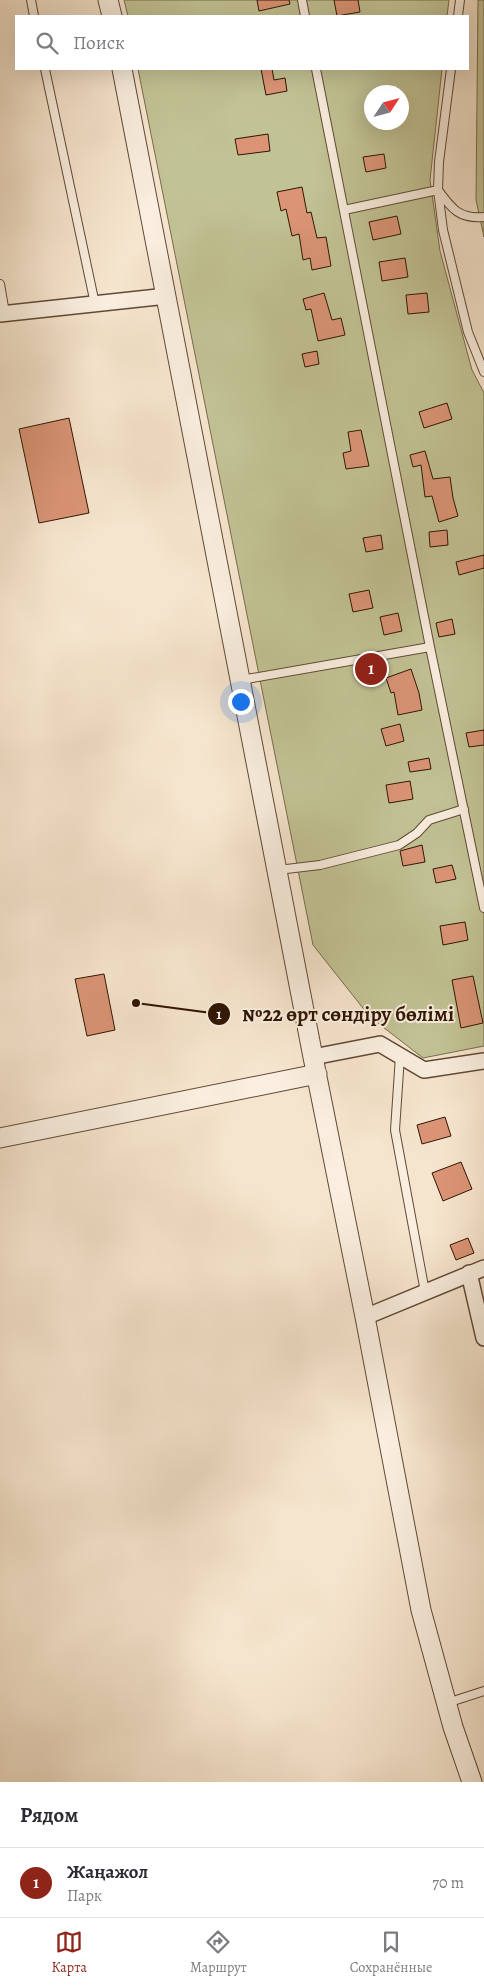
<!DOCTYPE html>
<html lang="ru">
<meta charset="utf-8">
<style>
:root{--surface:#fff;--page:#f2f2f3;--text:#2b2b33;--muted:#7c7c81;--line:#e1e1e2;--accent:#8f2418}
body{margin:0;font-family:Alegreya,serif;background:var(--page);color:var(--text)}
.compass{position:absolute;left:364px;top:85px;width:45px;height:45px;border-radius:50%;background:var(--surface);box-shadow:0 5px 20px #0002;rotate:54deg}
.you{position:absolute;left:240px;top:701px;width:18px;height:18px;margin:-12px;border:4px solid #fff;border-radius:50%;background:#1a73e8;box-shadow:0 0 0 8px #1a73e833}
.badge{display:grid;place-items:center;width:32px;height:32px;border-radius:50%;background:var(--accent);color:#fff;font-size:16px;font-weight:700}
.pin{position:absolute;translate:-50% -50%;border:2px solid #fff;box-shadow:0 1px 5px #0006}
.list{margin:0;padding:0;list-style:none}
h2{display:flex;justify-content:space-between;align-items:center;height:65px;margin:0;padding:0 20px;font-size:21px}
h2 small{font-size:16px;font-weight:400;color:var(--muted)}
.list li{display:grid;grid-template-columns:32px 1fr auto;gap:15px;align-items:center;box-sizing:border-box;height:70px;padding:0 20px;border-top:1px solid var(--line)}
.list b{display:block;font-size:19px;white-space:nowrap}
.list p{margin:0;font-size:16px;white-space:nowrap;color:var(--muted)}
.list em{font-size:16px;font-style:normal;color:var(--muted)}
.icon{flex:none;width:28px;height:28px;fill:none;stroke:currentColor;stroke-width:2;stroke-linecap:round;stroke-linejoin:round}
.map{position:relative;flex:none;width:484px;height:1782px;overflow:hidden}
.search{position:absolute;background:var(--surface);box-shadow:0 5px 20px #0002;left:15px;right:15px;top:15px;height:55px;display:flex;align-items:center;gap:12px;box-sizing:border-box;padding:0 18px;border-radius:0px;color:var(--muted);font-size:19px}
.sheet{height:135px;background:var(--surface)}
nav{display:flex;justify-content:space-around;align-items:center;box-sizing:border-box;height:70px;border-top:1px solid var(--line);background:var(--surface);font-size:14px;color:var(--muted)}
nav a{display:grid;justify-items:center;gap:2px}
nav .on{color:var(--accent)}
.map>svg:first-child{display:block}
</style>
<div class="map">
<svg width="484" height="1782" viewBox="0 0 484 1782">
<rect width="100%" height="100%" fill="#f6e5ce"/>
<filter id="stains"><feTurbulence type="fractalNoise" baseFrequency=".004" numOctaves="4"/><feColorMatrix values="0 0 0 0 .2 0 0 0 0 .09 0 0 0 0 .02 0 0 0 .5 -.17"/></filter>
<radialGradient id="worn" r=".72"><stop offset=".6" stop-color="#630" stop-opacity="0"/><stop offset="1" stop-color="#630" stop-opacity=".3"/></radialGradient>
<path fill="#c2c395" stroke="#786c4c" fill-rule="evenodd" d="M 124,0 L 449,0 L 447,16 L 128,16 Z
M 478,0 L 484,0 L 484,237 L 476,200 Z
M 138,69 L 442,69 L 430,180 L 440,251 L 472,370 L 484,393 L 484,1046 L 423,1058 L 370,1017 L 313,945 ZM 372,92 L 402,92 L 402,122 L 372,122 Z"/>
<path fill="#db9576" stroke="#2f1503" d="M 257,0 L 289,0 L 290,4 L 259,11 Z
M 334,0 L 358,0 L 360,12 L 337,16 Z
M 261,69 L 272,69 L 274,80 L 285,78 L 287,91 L 266,95 Z
M 268,134 L 270,151 L 238,155 L 235,139 Z
M 384,154 L 386,168 L 366,172 L 363,157 Z
M 302,187 L 307,213 L 311,212 L 317,238 L 326,237 L 331,266 L 312,270 L 310,258 L 303,260 L 299,234 L 292,236 L 286,209 L 281,211 L 277,192 Z
M 397,216 L 401,234 L 373,240 L 369,222 Z
M 405,258 L 408,277 L 382,281 L 379,262 Z
M 324,293 L 332,320 L 341,318 L 345,335 L 318,341 L 311,309 L 306,310 L 303,299 Z
M 427,293 L 429,312 L 408,314 L 406,295 Z
M 317,351 L 319,364 L 305,367 L 302,354 Z
M 447,403 L 452,419 L 424,428 L 419,412 Z
M 69,418 L 89,513 L 39,523 L 19,429 Z
M 361,430 L 369,466 L 346,469 L 343,453 L 351,451 L 348,432 Z
M 425,451 L 433,479 L 450,477 L 453,498 L 458,516 L 439,522 L 432,496 L 425,497 L 421,465 L 413,467 L 410,455 Z
M 447,530 L 448,545 L 430,547 L 429,532 Z
M 381,535 L 383,549 L 366,552 L 363,538 Z
M 484,555 L 484,568 L 459,575 L 456,562 Z
M 369,590 L 373,608 L 353,612 L 349,594 Z
M 398,613 L 402,631 L 384,635 L 380,617 Z
M 452,619 L 455,634 L 439,637 L 436,623 Z
M 411,669 L 419,693 L 422,710 L 398,715 L 394,692 L 391,693 L 386,678 Z
M 400,724 L 404,741 L 386,746 L 381,729 Z
M 484,730 L 484,745 L 469,747 L 466,733 Z
M 429,758 L 431,769 L 410,772 L 408,762 Z
M 410,781 L 413,799 L 389,803 L 386,785 Z
M 422,845 L 425,862 L 403,866 L 400,851 Z
M 452,865 L 456,879 L 436,883 L 433,869 Z
M 465,922 L 468,940 L 443,945 L 440,926 Z
M 104,974 L 115,1030 L 87,1036 L 75,979 Z
M 473,976 L 483,1023 L 461,1028 L 452,980 Z
M 445,1117 L 451,1136 L 422,1144 L 417,1125 Z
M 461,1162 L 472,1189 L 443,1201 L 432,1173 Z
M 468,1238 L 474,1253 L 456,1260 L 450,1245 Z"/>
<g fill="none" stroke-linecap="round" stroke-linejoin="round">
<g stroke="#614936" stroke-width="10">
<path id="service" d="M 31,0 L 34,16
M 302,0 L 305,16
M 458,16 L 460,0
M 45,69 L 95,304
M 316,69 L 430,647 L 484,908
M 451,69 L 439,162 L 438,190 L 443,230 L 468,332 L 484,372
M 344,210 L 438,190 C 452,209 459,219 484,217
M 0,284 L 5,313
M 241,680 L 430,647
M 278,870 L 320,865 L 399,845 L 417,833 L 429,820 L 464,809
M 400,1056 L 395,1130 L 425,1292
M 447,1703 L 484,1691"/>
</g>
<g stroke="#614936" stroke-width="18">
<path id="minor" d="M 0,314 L 167,296
M 313,1057 L 380,1044 L 424,1070 L 484,1061
M 469,1273 L 484,1338
M 365,1317 L 484,1268"/>
</g>
<g stroke="#614936" stroke-width="21">
<path id="tertiary" d="M 108,0 L 112,16
M 122,69 L 313,1057 L 365,1317 L 421,1610 L 453,1727 L 472,1782
M 0,1138 L 317,1074"/>
</g>
<use href="#service" stroke="#f9eedf" stroke-width="8"/>
<use href="#minor" stroke="#f9eedf" stroke-width="15"/>
<use href="#tertiary" stroke="#f9eedf" stroke-width="19"/>
</g>
<path fill="none" stroke="#2f1503" stroke-width="2" d="M136 1003L219 1014"/>
<g fill="#2f1503" stroke="#f9eedf" stroke-width="2">
<circle cx="136" cy="1003" r="5"/>
<circle cx="219" cy="1014" r="12"/>
</g>
<g font-size="15" text-anchor="middle" font-weight="bold" fill="#fff">
<text x="219" y="1019">1</text>
</g>
<g font-size="21" text-anchor="middle" font-weight="bold" fill="#2f1503" stroke="#f9eedf" stroke-width="4" stroke-linejoin="round" paint-order="stroke">
<text x="348" y="1021">№22 өрт сөндіру бөлімі</text>
</g>
<rect width="100%" height="100%" filter="url(#stains)"/>
<rect width="100%" height="100%" fill="url(#worn)"/>
</svg>
<svg class="compass" viewBox="-18 -18 36 36"><path d="M0-13l5 13h-10z" fill="#e53935"/><path d="M0 13l5-13h-10z" fill="#7c7c81"/></svg>
<div class="you"></div>
<div class="pin badge" style="left:371px;top:669px">1</div>
<div class="search"><svg class="icon" aria-label="search" viewBox="0 0 24 24"><circle cx="10" cy="10" r="6"/><path d="M15 15l6 6"/></svg>Поиск</div>
</div>
<section class="sheet">
<h2>Рядом<small></small></h2>
<ul class="list">
<li><span class="badge">1</span><div><b>Жаңажол</b><p>Парк</p></div><em>70 m</em></li>
</ul>
</section>
<nav>
<a class="on"><svg class="icon" aria-label="map" viewBox="0 0 24 24"><path d="M3 6l6-2 6 2 6-2v14l-6 2-6-2-6 2zM9 4v14M15 6v14"/></svg>Карта</a>
<a><svg class="icon" aria-label="directions" viewBox="0 0 24 24"><path d="M12 3l9 9-9 9-9-9zM9 14v-3h6M13 9l2 2-2 2"/></svg>Маршрут</a>
<a><svg class="icon" aria-label="saved" viewBox="0 0 24 24"><path d="M7 4h10v16l-5-4-5 4z"/></svg>Сохранённые</a>
</nav>
